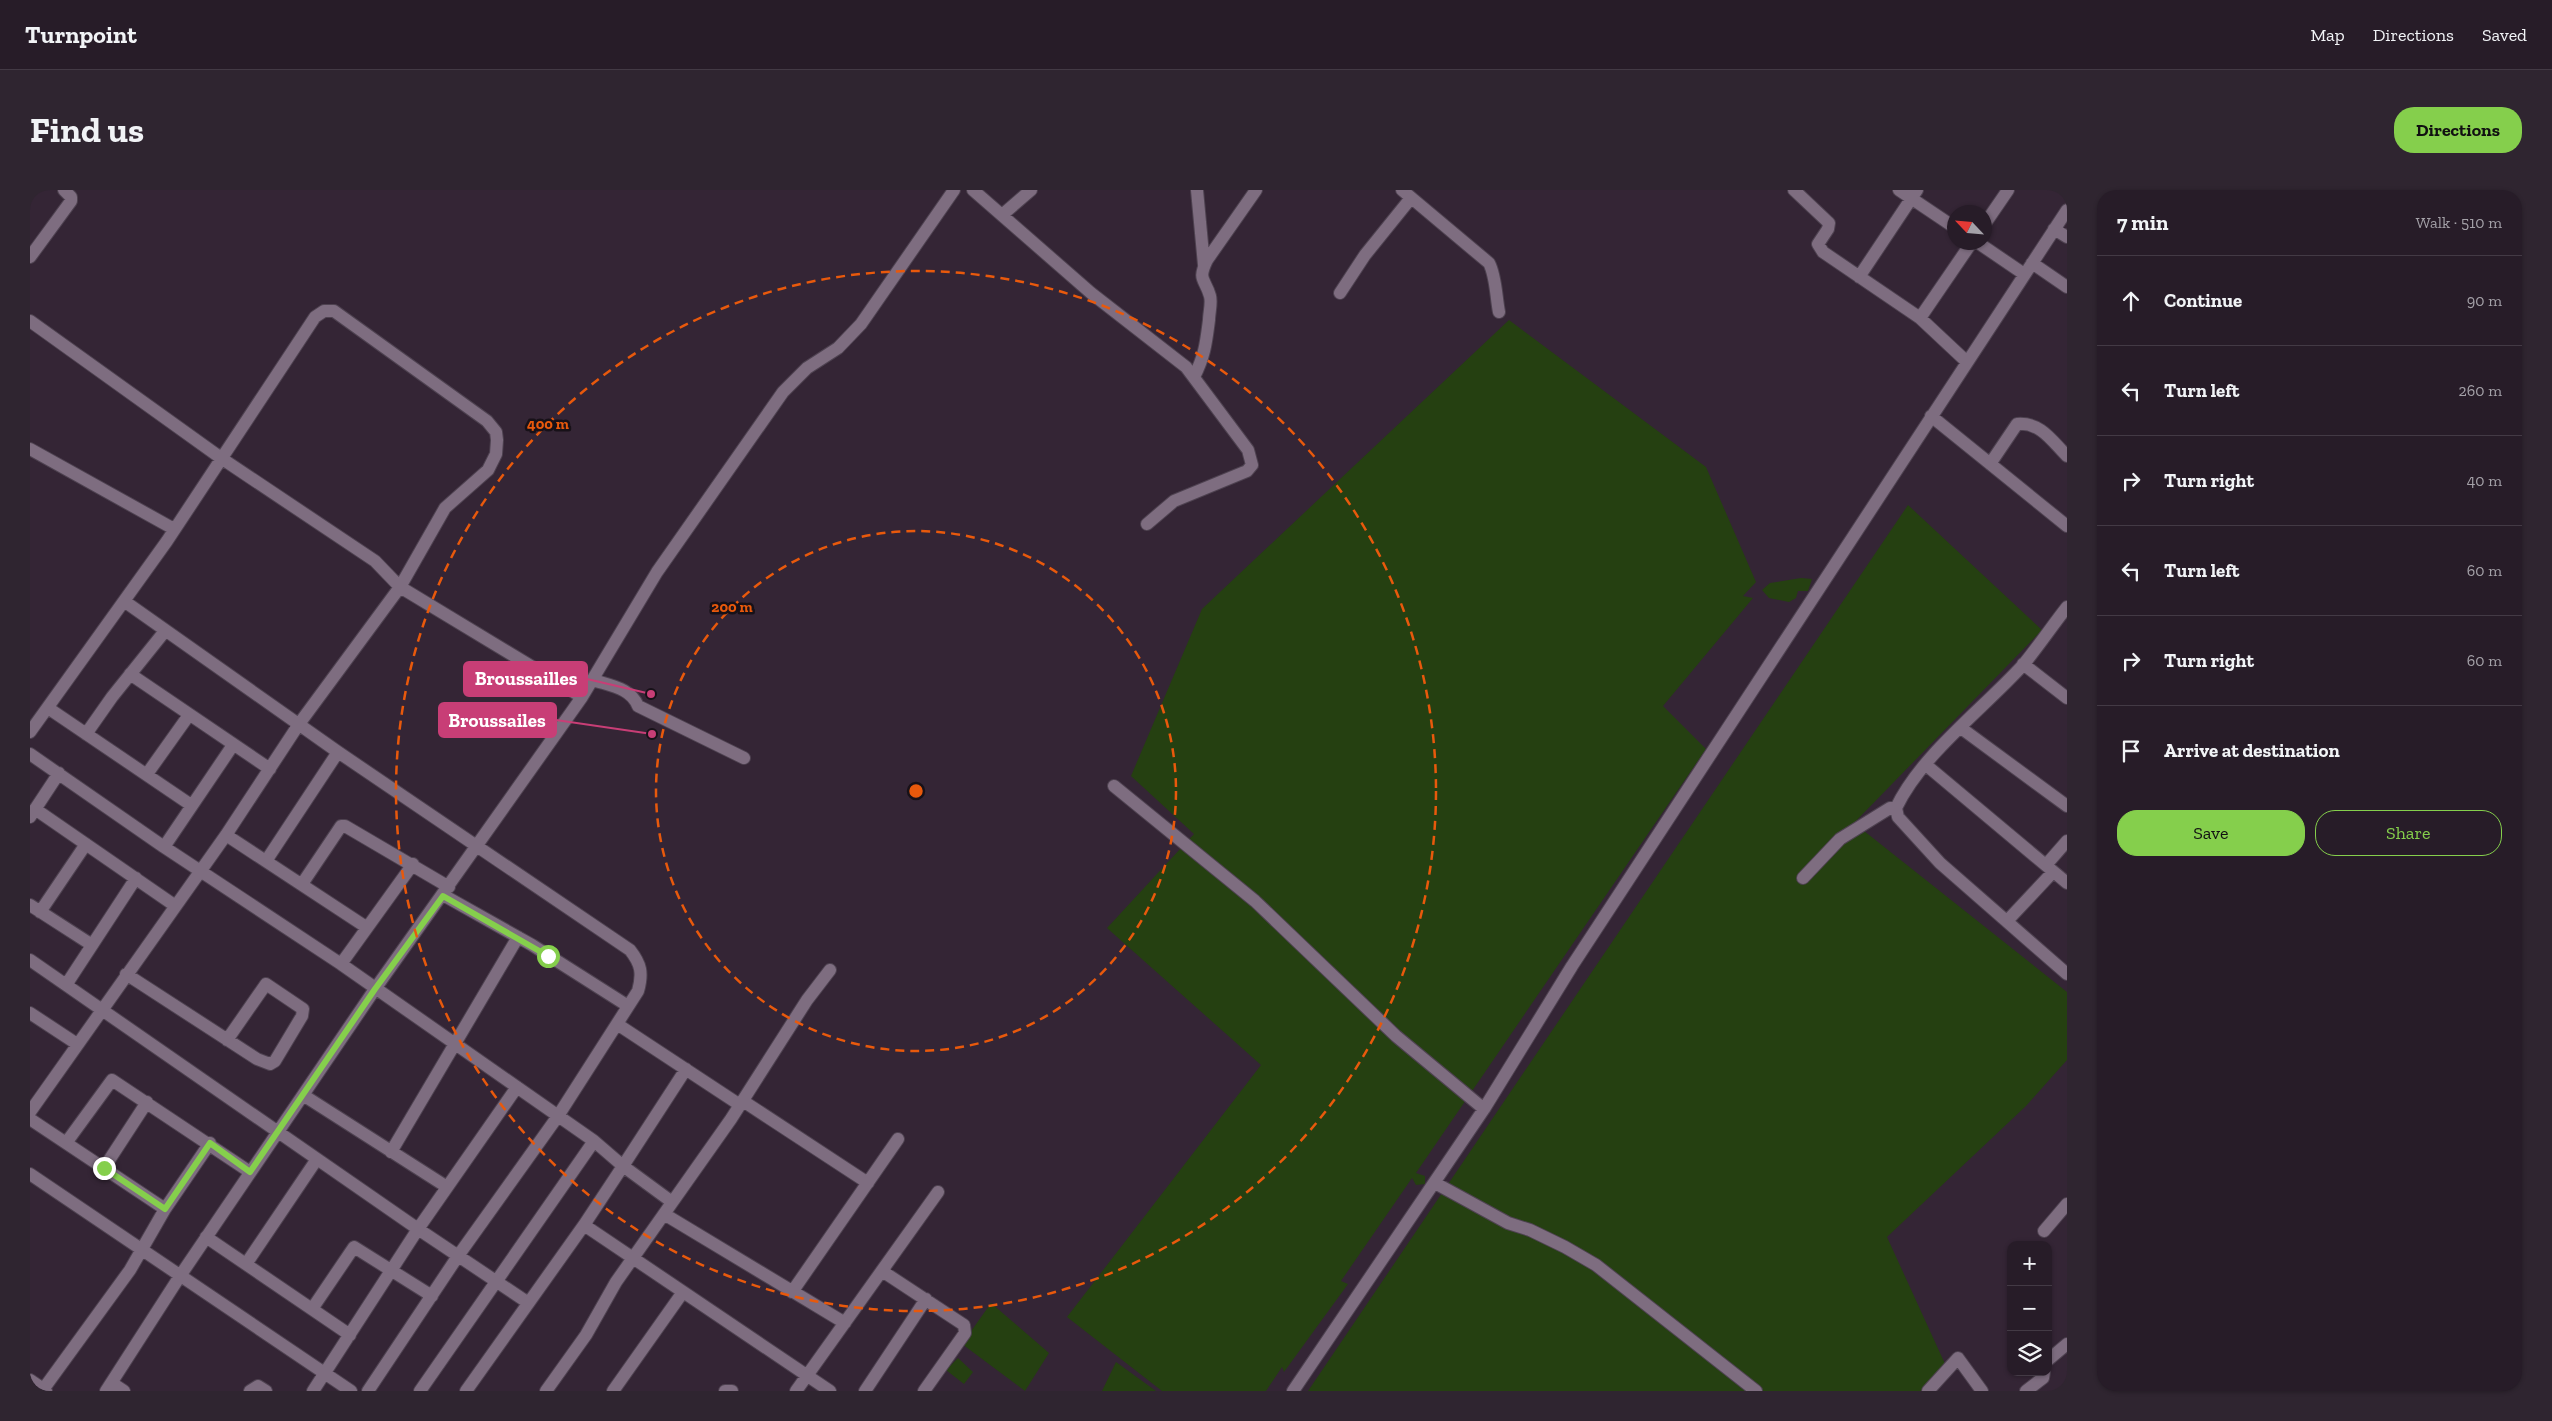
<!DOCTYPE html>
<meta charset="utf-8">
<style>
:root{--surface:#271c28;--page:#2f2530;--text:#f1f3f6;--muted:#a4a1a8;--line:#433a45;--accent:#85cf4c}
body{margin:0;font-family:"Zilla Slab",serif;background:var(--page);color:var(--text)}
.controls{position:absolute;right:15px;bottom:15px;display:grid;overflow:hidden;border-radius:10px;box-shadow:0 1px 4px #0004}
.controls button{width:45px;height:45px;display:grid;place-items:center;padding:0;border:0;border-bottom:1px solid var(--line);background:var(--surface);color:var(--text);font:25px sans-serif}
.compass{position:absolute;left:1917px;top:15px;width:45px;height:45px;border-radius:50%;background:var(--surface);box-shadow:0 1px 4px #0004;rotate:296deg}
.stop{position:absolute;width:15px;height:15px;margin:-11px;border:4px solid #85cf4c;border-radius:50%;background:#fff}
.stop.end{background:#85cf4c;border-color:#fff;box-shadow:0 1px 5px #0008}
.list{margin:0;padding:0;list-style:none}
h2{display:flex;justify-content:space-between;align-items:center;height:65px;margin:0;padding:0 20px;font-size:21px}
h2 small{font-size:16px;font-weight:400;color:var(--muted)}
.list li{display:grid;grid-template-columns:32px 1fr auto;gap:15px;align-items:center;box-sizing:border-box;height:90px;padding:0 20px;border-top:1px solid var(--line)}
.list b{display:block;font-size:19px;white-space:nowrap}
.list em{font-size:16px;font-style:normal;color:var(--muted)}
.actions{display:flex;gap:10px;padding:15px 20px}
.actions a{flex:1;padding:11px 0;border:1px solid var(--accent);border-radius:20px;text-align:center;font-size:18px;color:var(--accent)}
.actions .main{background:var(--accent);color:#111}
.icon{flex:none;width:28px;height:28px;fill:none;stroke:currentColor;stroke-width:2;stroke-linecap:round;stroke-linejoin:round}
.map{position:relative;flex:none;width:2037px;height:1201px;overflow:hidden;border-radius:20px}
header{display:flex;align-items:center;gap:30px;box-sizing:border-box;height:70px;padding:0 25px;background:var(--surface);border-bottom:1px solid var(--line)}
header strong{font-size:24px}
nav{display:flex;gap:28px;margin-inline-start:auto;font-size:18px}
.intro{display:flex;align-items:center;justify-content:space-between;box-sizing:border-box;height:120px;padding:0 30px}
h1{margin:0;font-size:35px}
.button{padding:12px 22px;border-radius:20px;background:var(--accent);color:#111;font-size:18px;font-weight:700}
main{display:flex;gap:30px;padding:0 30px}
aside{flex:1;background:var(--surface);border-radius:20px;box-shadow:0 1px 4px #0004}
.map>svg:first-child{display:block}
</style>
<header>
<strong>Turnpoint</strong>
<nav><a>Map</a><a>Directions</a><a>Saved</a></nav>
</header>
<div class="intro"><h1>Find us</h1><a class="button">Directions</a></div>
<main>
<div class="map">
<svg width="2037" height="1201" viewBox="0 0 2037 1201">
<rect width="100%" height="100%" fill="#342535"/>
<path fill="#254011" d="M 1479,130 L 1676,277 L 1726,392 L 1713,406 L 1723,408 L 1633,516 L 1676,559 L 1386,983 L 1395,986 L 1395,994 L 1386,995 L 1382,988 L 1311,1091 L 1318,1094 L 1254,1182 L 1252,1177 L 1236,1201 L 1132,1201 L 1037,1127 L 1231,875 L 1077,738 L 1164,644 L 1101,586 L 1172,419 Z
M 1878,315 L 2012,440 L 1824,633 L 2037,802 L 2037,870 L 1996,916 L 1857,1047 L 1916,1176 L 1893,1201 L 1278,1201 Z
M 1771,388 L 1782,389 L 1778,401 L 1768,401 L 1766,408 L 1759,412 L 1739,408 L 1732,400 L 1740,393 Z
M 961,1113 L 1019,1163 L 995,1201 L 932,1154 Z
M 928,1168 L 943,1182 L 934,1194 L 916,1180 Z
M 1086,1172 L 1126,1201 L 1072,1201 Z"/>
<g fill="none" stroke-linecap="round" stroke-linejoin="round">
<g stroke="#4e4250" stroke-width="14">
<path id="minor" d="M 943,0 L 1061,103 L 1156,177 L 1218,260 L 1222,275 L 1217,281 L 1144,311 L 1117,334
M 1167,0 L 1174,75
M 1372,0 L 1459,73 C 1466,86 1466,107 1469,122
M 1764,0 L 1799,33 L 1798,39 L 1788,54 L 1793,62 L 1890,128 L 1937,172
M 1869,0 L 1924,37
M 972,25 L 1001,0
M 1954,35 L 1978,0
M 2024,39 L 2037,47
M 1947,52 L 1994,84
M 0,67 L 41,11 L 41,7 L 34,0
M 2002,73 L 2037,97
M 1829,87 L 1887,0
M 1310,103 L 1335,65 L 1381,8
M 1890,128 L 1942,52
M 0,131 L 191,268 L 345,371 L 370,397 L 552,507
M 1164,187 C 1175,165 1176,153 1179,130 C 1179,123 1182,113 1180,106 C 1175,88 1167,91 1177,70 L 1226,0
M 1901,226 L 2037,336
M 0,259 L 144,339
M 1960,274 L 1987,234 C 2011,232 2022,251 2037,266
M 94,411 L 308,562 L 600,760 C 611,774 613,783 608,801 L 528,926 L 428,1066 L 338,1201
M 2037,417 C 2022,436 2008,457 1993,475 C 1953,519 1891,565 1866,618 L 1868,627 L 1910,673 L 2037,784
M 1993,474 L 2037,508
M 100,484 L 240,579
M 563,490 C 581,496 601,498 608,516 L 714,568
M 18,518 L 161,615
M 1931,538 L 2037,616
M 0,542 L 137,351 L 285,127 L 294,121 L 304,121 L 457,231 L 466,242 L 467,250 L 466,264 L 458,280 L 415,318 L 370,397 L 269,534 L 196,645 L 0,922
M 56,544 L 82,507 L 135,441
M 0,564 L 134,657 L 311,774 L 564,951 L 390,1201
M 1896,575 L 2037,693
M 117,584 L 159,525
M 1084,596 L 1225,711 L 1366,846 L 1454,919
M 5,619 L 144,715
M 0,627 L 29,583
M 196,645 L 336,737
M 134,657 L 203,555
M 236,671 L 308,562
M 2016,675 L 2037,651
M 1773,688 L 1810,649 L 1860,618 L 1866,618
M 272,694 L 307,642 L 311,636 L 315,636 L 419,697
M 413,705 L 502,755 L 598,816
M 0,715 L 62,755
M 10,722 L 56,654
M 1977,731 L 2023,682
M 0,770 L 388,1039 L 497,1112
M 311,774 L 383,674
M 96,784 L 227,869 L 240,874 L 245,871 L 272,826 L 273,819 L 236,794 L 197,850
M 36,795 L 106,688
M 0,823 L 47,854
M 587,834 L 710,915
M 273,905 L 417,997
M 713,911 L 838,993
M 0,929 L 135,1019
M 36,953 L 82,890 L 220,982
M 361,962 L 488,747
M 74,978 L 117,912
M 0,984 L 321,1201
M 1405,993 L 1478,1033 L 1500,1040 L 1535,1057 L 1566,1075 L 1726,1201
M 642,1012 L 593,976 L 656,879
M 634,1024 L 815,1133
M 554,1035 L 800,1201
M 2014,1041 L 2037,1014
M 176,1047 L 320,1145
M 216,1074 L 287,969
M 852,1081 L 934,1135 L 935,1143 L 894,1201
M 762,1102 L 868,949
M 282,1119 L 324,1057 L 402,1106
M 2018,1170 L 2037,1154
M 0,1190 L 16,1201
M 82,1193 L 94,1201
M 12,1201 L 100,1080 L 135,1019 L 180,953
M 76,1201 L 150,1086 L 345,799 L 552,507 L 627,382 L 753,202 L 777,178 L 808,158 L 831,134 L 924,0
M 220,1201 L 228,1196 L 236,1201
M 283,1201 L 388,1039 L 487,897
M 436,1201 L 554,1035 L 593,976 L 564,951
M 516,1201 L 556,1145 L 586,1092 L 701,929 L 777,810 L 800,780
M 583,1201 L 653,1102
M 695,1201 L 702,1201
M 766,1201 L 908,1002
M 835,1201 L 896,1109
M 1263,1201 L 1454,919 L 1542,776 L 2037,20
M 1898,1201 L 1928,1168 L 1952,1201
M 1996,1201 L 2013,1188 L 2014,1182"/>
</g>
<use href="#minor" stroke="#7e6d80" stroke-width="12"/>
</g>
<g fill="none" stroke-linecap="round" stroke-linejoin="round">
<path stroke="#85cf4c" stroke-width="6" d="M 74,978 L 135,1019 L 180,953 L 220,982 L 345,799 L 413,706 L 518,766"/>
</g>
<g fill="none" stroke="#e8590c" stroke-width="2.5" stroke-dasharray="9 6">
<circle cx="886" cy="601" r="260"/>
<circle cx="886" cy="601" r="520"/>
</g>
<circle cx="886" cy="601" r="8" fill="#e8590c" stroke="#171118" stroke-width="2.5"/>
<g font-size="15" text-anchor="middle" font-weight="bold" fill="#e8590c" stroke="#171118" stroke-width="5" stroke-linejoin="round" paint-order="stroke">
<text x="518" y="239">400 m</text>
<text x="702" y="422">200 m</text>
</g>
<path fill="none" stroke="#c83e76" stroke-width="2" d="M621 504L557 489M622 544L526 530"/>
<g fill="#c83e76" stroke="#171118" stroke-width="2">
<circle cx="621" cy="504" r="5"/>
<circle cx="622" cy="544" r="5"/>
</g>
<g fill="#c83e76" stroke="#c83e76" stroke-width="2">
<rect x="434" y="472" width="123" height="34" rx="5"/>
<rect x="409" y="513" width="117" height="34" rx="5"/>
</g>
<g font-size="19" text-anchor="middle" font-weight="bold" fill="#fff">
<text x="496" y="495">Broussailles</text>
<text x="467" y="537">Broussailes</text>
</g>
</svg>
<div class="controls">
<button>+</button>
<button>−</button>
<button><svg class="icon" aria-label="layers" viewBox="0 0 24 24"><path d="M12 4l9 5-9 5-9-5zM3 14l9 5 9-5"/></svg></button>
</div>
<svg class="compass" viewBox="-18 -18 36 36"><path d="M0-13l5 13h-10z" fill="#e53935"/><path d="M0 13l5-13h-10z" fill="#a4a1a8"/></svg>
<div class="stop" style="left:518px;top:766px"></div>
<div class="stop end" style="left:74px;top:978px"></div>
</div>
<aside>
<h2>7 min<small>Walk · 510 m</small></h2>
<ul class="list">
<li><svg class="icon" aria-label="ahead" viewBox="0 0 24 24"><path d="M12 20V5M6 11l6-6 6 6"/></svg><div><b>Continue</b></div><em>90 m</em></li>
<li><svg class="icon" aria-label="left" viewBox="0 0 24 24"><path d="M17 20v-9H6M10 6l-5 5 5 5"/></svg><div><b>Turn left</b></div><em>260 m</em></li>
<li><svg class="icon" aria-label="right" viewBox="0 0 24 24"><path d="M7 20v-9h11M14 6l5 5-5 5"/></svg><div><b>Turn right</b></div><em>40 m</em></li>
<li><svg class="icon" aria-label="left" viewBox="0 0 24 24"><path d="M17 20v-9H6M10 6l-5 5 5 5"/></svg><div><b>Turn left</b></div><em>60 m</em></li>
<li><svg class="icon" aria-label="right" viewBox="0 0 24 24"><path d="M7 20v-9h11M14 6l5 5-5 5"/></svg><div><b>Turn right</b></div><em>60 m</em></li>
<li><svg class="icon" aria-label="arrive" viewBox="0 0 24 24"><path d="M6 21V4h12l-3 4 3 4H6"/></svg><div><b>Arrive at destination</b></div></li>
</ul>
<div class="actions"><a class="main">Save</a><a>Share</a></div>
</aside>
</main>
